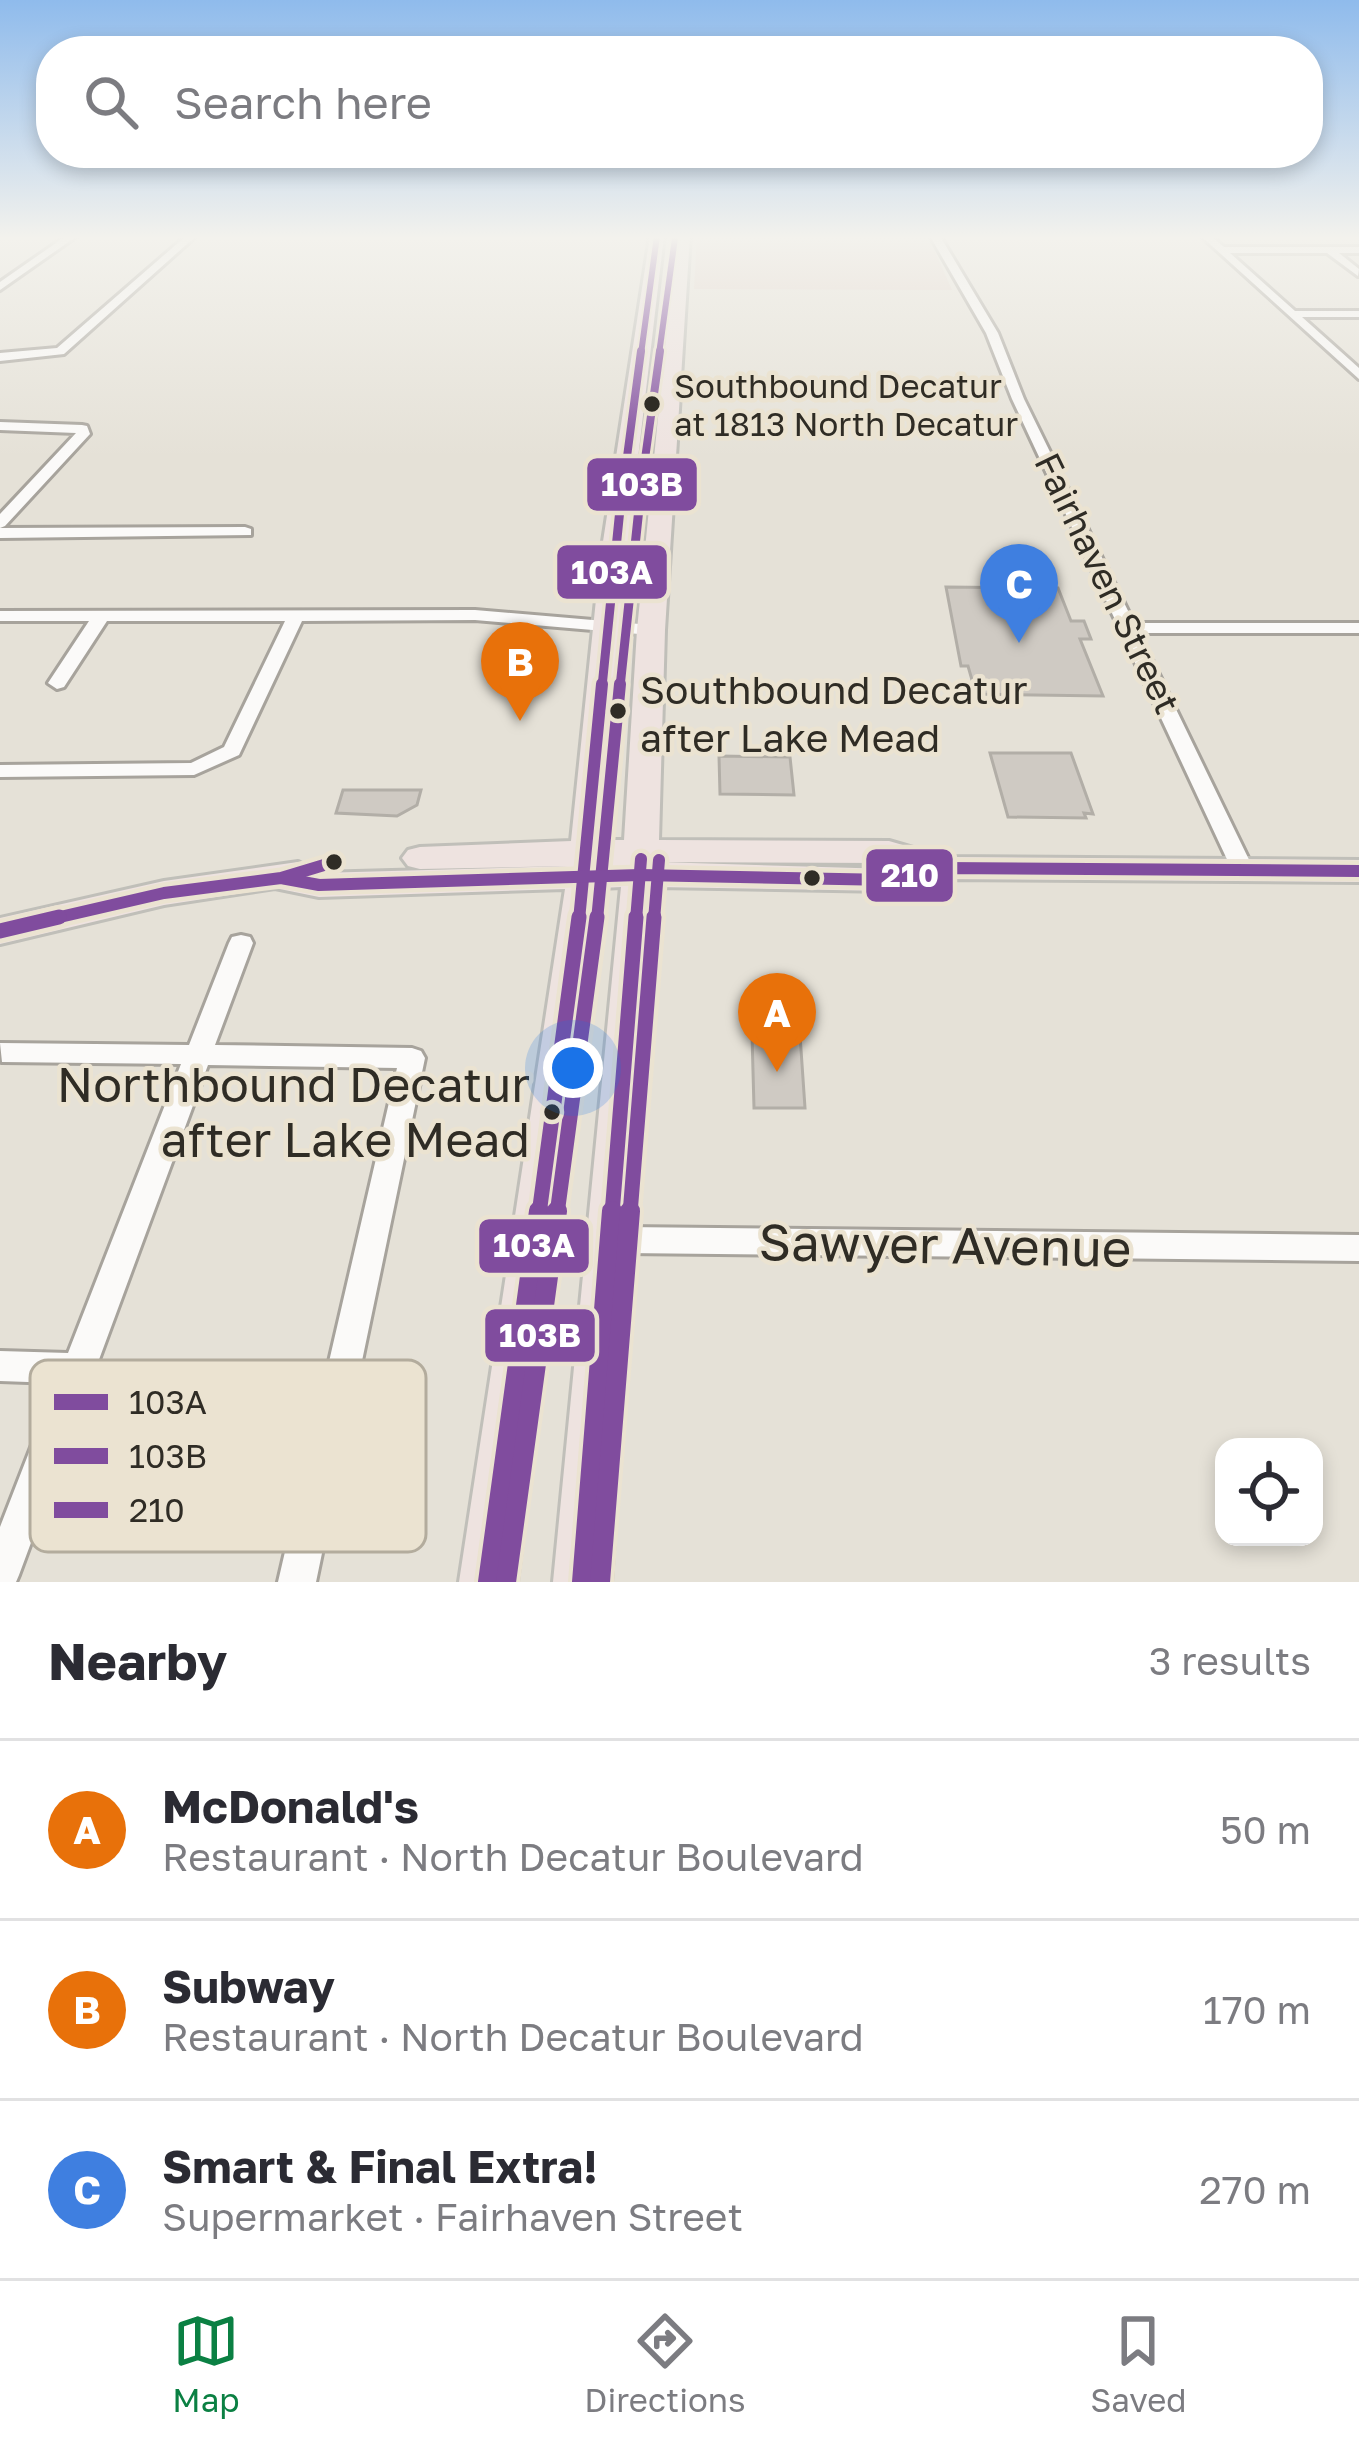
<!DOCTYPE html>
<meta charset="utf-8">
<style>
:root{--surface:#fff;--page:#f7f7f7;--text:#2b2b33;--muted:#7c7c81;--line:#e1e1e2;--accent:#0b8043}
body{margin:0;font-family:"Golos Text",sans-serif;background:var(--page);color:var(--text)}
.controls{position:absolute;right:36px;bottom:36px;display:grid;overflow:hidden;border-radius:24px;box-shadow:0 6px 18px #0003}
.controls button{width:108px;height:108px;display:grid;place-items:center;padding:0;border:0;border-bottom:3px solid var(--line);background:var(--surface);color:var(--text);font:60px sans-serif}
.you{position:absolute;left:573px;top:1068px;width:42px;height:42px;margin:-30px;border:9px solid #fff;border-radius:50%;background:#1a73e8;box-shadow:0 0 0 18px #1a73e833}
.badge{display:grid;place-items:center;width:78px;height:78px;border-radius:50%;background:var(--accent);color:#fff;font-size:39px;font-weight:700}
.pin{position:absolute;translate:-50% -99px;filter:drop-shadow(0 3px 6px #0008)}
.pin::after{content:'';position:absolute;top:63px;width:42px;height:36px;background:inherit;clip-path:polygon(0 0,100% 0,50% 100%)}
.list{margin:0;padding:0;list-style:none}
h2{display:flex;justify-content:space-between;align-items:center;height:156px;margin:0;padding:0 48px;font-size:51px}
h2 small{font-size:39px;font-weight:400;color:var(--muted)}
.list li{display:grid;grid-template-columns:78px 1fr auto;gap:36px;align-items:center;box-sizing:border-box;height:180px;padding:0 48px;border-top:3px solid var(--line)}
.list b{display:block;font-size:45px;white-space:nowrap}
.list p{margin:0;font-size:39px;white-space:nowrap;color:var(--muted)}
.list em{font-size:39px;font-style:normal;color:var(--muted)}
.icon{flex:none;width:66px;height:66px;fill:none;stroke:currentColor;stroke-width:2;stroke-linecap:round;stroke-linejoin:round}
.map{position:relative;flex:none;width:1359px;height:1582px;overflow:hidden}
.search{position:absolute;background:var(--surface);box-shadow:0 6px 18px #0003;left:36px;right:36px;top:36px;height:132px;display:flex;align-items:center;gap:30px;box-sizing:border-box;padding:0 42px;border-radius:48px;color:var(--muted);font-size:45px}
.sheet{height:696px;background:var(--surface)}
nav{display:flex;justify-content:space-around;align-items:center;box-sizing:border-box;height:168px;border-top:3px solid var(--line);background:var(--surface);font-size:33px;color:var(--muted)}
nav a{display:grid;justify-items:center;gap:6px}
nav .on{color:var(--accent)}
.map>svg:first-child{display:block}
</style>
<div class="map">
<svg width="1359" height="1582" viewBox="0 0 1359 1582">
<rect width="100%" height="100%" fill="#e5e1d7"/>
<path fill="#e2d3ca" d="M 697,236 L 928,236 L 952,290 L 694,289 Z"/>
<path fill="#cfcac3" stroke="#b2aea7" stroke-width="3" d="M 946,587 L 1058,588 L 1071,621 L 1084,621 L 1091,639 L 1080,639 L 1103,696 L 976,694 L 968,666 L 961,666 Z
M 990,753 L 1071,753 L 1093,814 L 1084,813 L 1086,818 L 1008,817 Z
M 719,756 L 790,757 L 794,795 L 720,794 Z
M 343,790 L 421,790 L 417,805 L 397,816 L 336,813 Z
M 752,1034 L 800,1035 L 805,1108 L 754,1108 Z"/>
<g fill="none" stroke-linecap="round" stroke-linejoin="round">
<g stroke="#a7a39c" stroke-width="6">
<path id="minor" d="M 66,236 L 77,236 L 0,290 L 0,282 Z
M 186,236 L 196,236 L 64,354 L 0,361 L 0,353 L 57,348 Z
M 930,236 L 940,236 L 998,333 L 1024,399 L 1134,623 L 1359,623 L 1359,633 L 1139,633 L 1254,870 L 1251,875 L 1235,875 L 1232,870 L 1012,399 L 986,333 Z
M 1201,236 L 1211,236 L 1224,247 L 1359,247 L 1359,253 L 1339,253 L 1359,269 L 1358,276 L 1327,253 L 1230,253 L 1295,311 L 1359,311 L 1359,317 L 1302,317 L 1359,368 L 1359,379 Z
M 0,422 L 82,425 L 87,426 L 90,434 L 5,526 L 0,528 L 0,514 L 76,433 L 0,430 Z
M 245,527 L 251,529 L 251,535 L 0,538 L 0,528 Z
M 475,610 L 651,625 L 660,630 L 651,635 L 475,620 L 302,621 L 239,755 L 194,775 L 0,777 L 0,765 L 191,763 L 224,747 L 285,621 L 107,621 L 64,687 L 57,689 L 48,683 L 89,621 L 0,621 L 0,611 Z
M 241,935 L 250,937 L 253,943 L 215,1045 L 412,1048 L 421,1051 L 425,1058 L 316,1582 L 278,1582 L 397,1068 L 208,1065 L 97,1365 L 99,1369 L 91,1381 L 19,1575 L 16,1582 L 0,1582 L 0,1527 L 56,1383 L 0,1381 L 0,1351 L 68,1353 L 181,1064 L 2,1062 L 0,1043 L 189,1045 L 229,943 L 232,937 Z
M 532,1226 L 1359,1235 L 1359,1261 L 532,1252 L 521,1248 L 517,1239 L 521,1230 Z"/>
</g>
<g stroke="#c0bfb9" stroke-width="6">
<path id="primary" d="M 650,236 L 664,236 L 626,561 L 605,840 L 624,840 L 637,630 L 676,236 L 690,236 L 665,630 L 659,840 L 889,841 L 944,857 L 1359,860 L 1359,882 L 942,879 L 890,891 L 657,887 L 611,1582 L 553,1582 L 621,887 L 601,888 L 517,1582 L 459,1582 L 565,889 L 319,897 L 275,888 L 164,905 L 0,944 L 0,918 L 164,881 L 298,862 L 319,873 L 568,866 L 420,869 L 408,866 L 402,858 L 408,850 L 420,847 L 571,841 L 600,561 ZM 658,862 L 887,863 L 899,866 L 890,869 Z"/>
</g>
<use href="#minor" fill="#fbfaf9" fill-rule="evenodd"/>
<use href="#primary" fill="#eee3e0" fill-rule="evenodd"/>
<g stroke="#ebe3d1" stroke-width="10">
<path id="bus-1-far5" d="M 641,354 L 657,236"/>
</g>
<g stroke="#ebe3d1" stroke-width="14">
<path id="bus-1-far4" d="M 621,502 L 641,351"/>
</g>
<g stroke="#ebe3d1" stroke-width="16">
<path id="bus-1-far3" d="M 602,687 L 621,499"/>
</g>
<g stroke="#ebe3d1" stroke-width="21">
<path id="bus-1-far2" d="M 579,920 L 602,684
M 636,920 L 641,859"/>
</g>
<g stroke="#ebe3d1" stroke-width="24">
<path id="bus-1-far1" d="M 539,1214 L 579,917
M 612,1214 L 636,917"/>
</g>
<g stroke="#ebe3d1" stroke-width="28">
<path id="bus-1" d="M 488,1582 L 539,1211
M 582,1582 L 612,1211"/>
</g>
<g stroke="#ebe3d1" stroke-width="10">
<path id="bus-2-far5" d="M 659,354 L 675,238"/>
</g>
<g stroke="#ebe3d1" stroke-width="14">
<path id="bus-2-far4" d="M 639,502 L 660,351"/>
</g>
<g stroke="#ebe3d1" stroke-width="16">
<path id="bus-2-far3" d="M 620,687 L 640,499"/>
</g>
<g stroke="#ebe3d1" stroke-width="21">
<path id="bus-2-far2" d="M 597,920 L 620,684
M 654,920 L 659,860"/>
</g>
<g stroke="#ebe3d1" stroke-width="24">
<path id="bus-2-far1" d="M 557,1214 L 597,917
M 630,1214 L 654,917"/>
</g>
<g stroke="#ebe3d1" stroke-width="28">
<path id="bus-2" d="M 506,1582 L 557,1211
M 600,1582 L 630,1211"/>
</g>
<g stroke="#ebe3d1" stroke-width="21">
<path id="bus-3-far1" d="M 281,878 L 319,885 L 640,875 L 890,880 L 942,868 L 1359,871
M 47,920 L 164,893 L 281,878 L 334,862"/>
</g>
<g stroke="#ebe3d1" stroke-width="24">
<path id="bus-3" d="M 0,931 L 59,917"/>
</g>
<use href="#bus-1-far5" stroke="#804c9e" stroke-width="6"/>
<use href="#bus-1-far4" stroke="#804c9e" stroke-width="8"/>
<use href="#bus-1-far3" stroke="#804c9e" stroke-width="9"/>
<use href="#bus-1-far2" stroke="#804c9e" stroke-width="12"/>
<use href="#bus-1-far1" stroke="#804c9e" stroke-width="15"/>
<use href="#bus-1" stroke="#804c9e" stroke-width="20"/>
<use href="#bus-2-far5" stroke="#804c9e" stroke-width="6"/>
<use href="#bus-2-far4" stroke="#804c9e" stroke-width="8"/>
<use href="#bus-2-far3" stroke="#804c9e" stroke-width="9"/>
<use href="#bus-2-far2" stroke="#804c9e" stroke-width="12"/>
<use href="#bus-2-far1" stroke="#804c9e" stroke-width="15"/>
<use href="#bus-2" stroke="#804c9e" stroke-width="20"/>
<use href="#bus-3-far1" stroke="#804c9e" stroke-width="12"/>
<use href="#bus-3" stroke="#804c9e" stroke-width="15"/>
</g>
<linearGradient id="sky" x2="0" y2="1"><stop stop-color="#8fbbec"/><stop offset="0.52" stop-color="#f3f2ed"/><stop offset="1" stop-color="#f3f2ed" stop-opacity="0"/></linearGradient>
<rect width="1359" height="457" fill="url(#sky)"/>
<g fill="#2f2c25" stroke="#ebe3d1" stroke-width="4.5">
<circle cx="652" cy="404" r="10"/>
<circle cx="618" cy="711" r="10"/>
<circle cx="334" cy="862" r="10"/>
<circle cx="812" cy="878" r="10"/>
<circle cx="552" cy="1112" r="10"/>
</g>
<g text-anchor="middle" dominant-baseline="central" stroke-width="9" stroke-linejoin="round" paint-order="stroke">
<g font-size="33" fill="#2f2c25" stroke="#ebe3d1" text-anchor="start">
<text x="674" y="385">Southbound Decatur<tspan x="674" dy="38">at 1813 North Decatur</tspan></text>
</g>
<g font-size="36" fill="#2f2c25" stroke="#ebe3d1">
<text transform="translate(1108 583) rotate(64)">Fairhaven Street</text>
</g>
<g font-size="39" fill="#2f2c25" stroke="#ebe3d1" text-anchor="start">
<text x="640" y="689">Southbound Decatur<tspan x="640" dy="48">after Lake Mead</tspan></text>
</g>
<g font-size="48" fill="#2f2c25" stroke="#ebe3d1" text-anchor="end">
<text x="530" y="1084">Northbound Decatur<tspan x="530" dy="55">after Lake Mead</tspan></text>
</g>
<g font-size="51" fill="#2f2c25" stroke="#ebe3d1">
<text transform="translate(945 1244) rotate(1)">Sawyer Avenue</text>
</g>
</g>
<rect x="30" y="1360" width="396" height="192" rx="18" fill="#ebe3d1" stroke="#b3ac9d" stroke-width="3"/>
<rect x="54" y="1394" width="54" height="16" fill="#804c9e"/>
<rect x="54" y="1448" width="54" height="16" fill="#804c9e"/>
<rect x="54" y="1502" width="54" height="16" fill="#804c9e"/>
<g font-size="33" fill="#2f2c25">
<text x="129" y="1414">103A</text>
<text x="129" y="1468">103B</text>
<text x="129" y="1522">210</text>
</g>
<g stroke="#ebe3d1" stroke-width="4.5">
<rect x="585" y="456" width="114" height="57" rx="12" fill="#804c9e"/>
<rect x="555" y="543" width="114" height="58" rx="12" fill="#804c9e"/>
<rect x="864" y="847" width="91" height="57" rx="12" fill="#804c9e"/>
<rect x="477" y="1217" width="114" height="58" rx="12" fill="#804c9e"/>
<rect x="483" y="1307" width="114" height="57" rx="12" fill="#804c9e"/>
</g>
<g font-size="33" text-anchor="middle" font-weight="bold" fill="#fff">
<text x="642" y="496">103B</text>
<text x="612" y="584">103A</text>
<text x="910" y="887">210</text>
<text x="534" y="1257">103A</text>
<text x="540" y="1347">103B</text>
</g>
</svg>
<div class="controls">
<button><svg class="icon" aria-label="locate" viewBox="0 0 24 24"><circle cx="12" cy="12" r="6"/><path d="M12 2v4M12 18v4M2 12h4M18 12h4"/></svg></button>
</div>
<div class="you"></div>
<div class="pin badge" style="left:777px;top:1072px;background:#e8710a">A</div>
<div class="pin badge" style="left:520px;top:721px;background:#e8710a">B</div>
<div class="pin badge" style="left:1019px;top:643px;background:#3f7fe0">C</div>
<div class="search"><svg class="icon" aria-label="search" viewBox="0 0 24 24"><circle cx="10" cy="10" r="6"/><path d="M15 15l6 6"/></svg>Search here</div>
</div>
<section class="sheet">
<h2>Nearby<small>3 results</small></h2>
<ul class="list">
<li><span class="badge" style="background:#e8710a">A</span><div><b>McDonald's</b><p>Restaurant · North Decatur Boulevard</p></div><em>50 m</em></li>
<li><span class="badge" style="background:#e8710a">B</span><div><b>Subway</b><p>Restaurant · North Decatur Boulevard</p></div><em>170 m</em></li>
<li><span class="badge" style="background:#3f7fe0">C</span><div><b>Smart &amp; Final Extra!</b><p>Supermarket · Fairhaven Street</p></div><em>270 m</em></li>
</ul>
</section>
<nav>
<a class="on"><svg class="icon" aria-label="map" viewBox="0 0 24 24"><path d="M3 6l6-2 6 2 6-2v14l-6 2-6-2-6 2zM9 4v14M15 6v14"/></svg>Map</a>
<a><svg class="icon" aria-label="directions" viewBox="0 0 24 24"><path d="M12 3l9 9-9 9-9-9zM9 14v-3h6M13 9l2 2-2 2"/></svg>Directions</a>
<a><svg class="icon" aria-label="saved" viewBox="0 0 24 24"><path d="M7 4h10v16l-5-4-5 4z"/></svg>Saved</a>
</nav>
